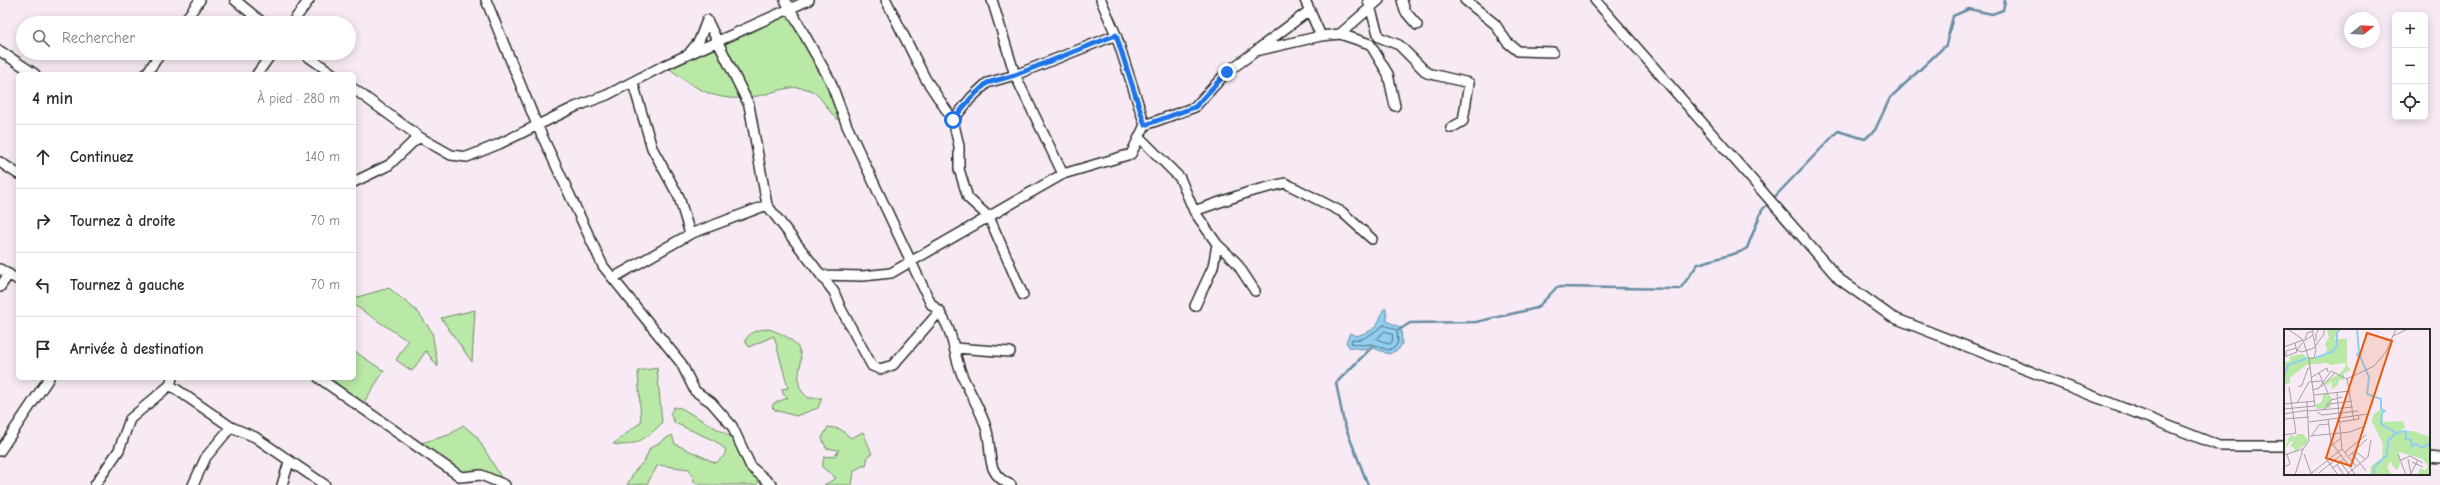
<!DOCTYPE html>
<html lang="fr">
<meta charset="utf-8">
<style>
:root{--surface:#fff;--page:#f7f7f7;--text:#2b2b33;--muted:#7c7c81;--line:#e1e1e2}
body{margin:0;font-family:"Comic Neue",sans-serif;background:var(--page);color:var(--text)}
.controls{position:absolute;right:12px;top:12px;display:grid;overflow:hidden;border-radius:6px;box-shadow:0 2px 10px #0003}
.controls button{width:36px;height:36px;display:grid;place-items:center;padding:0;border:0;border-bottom:1px solid var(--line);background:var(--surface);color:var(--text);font:20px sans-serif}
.compass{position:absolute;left:2344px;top:12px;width:36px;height:36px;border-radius:50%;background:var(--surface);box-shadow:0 2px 10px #0003;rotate:72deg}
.stop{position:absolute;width:12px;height:12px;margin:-9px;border:3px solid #1a73e8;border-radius:50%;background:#fff}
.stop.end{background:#1a73e8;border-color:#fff;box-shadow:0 1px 4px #0008}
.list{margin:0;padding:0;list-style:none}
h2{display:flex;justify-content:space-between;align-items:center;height:52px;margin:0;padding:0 16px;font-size:17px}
h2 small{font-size:13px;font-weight:400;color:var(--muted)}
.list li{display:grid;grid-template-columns:26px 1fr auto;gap:12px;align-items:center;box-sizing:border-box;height:64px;padding:0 16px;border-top:1px solid var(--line)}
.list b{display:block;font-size:15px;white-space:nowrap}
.list em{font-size:13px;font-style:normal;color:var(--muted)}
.icon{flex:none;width:22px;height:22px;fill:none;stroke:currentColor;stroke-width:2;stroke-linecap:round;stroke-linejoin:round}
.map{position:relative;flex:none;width:2440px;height:485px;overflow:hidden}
.search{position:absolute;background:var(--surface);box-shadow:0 2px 10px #0003;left:16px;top:16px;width:340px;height:44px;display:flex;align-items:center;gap:10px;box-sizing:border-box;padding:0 14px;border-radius:22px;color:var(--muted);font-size:15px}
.panel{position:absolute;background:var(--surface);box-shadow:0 2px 10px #0003;left:16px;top:72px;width:340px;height:308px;border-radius:6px}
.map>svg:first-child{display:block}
</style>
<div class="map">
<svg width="2440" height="485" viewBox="0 0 2440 485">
<rect width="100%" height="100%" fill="#f7eaf5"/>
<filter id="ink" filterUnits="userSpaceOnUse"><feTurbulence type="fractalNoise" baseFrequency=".025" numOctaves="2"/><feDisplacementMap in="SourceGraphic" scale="8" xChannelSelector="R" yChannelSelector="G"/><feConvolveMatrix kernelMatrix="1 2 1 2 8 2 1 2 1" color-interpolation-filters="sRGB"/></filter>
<g filter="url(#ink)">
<path fill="#b9e8a7" stroke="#728a69" d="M 790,9 L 814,49 L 847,126 C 829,118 824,96 810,90 C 795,84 781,90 766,94 C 722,106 698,92 665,65 Z
M 389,288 L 418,312 L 432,332 L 438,367 L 426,351 L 412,371 L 396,360 L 408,341 L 354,305 L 354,298 Z
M 475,310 L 472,362 L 441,318 Z
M 769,329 C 830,350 779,377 809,398 L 822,398 L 818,408 L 796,416 L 775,410 L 772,407 L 774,403 L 788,398 L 783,394 L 782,389 L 788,388 L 774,336 L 749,347 L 745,341 C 751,330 757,330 769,329 Z
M 354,351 L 384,371 L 362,405 L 331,378 L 354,378 Z
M 657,368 L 662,423 C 647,438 634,448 613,444 L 641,422 L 638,371 Z
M 674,407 L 681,408 L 740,442 L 763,478 L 756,485 L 702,485 L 695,483 L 689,469 L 658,465 L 647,484 L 627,485 L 634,472 L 645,460 L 650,448 L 672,435 L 675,444 L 716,463 L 724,456 L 726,450 L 715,441 L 675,423 L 670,414 Z
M 463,425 L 477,437 L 504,482 L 461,474 L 417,444 L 449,435 Z
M 828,427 L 840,429 L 851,438 L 863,432 L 872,454 L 868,456 L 866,466 L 862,466 L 854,471 L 852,485 L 824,485 L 836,478 L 822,467 L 824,457 L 835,456 L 839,450 L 826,448 L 822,438 Z"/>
<path fill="#91cff2" stroke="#688da2" d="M 1386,308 L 1387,321 L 1401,328 L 1402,343 L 1399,349 L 1389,354 L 1371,347 L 1362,349 L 1349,347 L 1346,342 L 1350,333 L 1356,336 C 1375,330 1377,328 1383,310 Z"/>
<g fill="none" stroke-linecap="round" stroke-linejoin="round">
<path stroke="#546d7b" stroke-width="1" d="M 1384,325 L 1397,330 L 1398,342 L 1395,347 L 1388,350 L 1372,344 L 1362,345 L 1351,343 L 1352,339 C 1365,342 1374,331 1384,325 Z
M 1385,331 L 1393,335 L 1392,342 L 1389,344 L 1377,339 Z"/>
<path stroke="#688da2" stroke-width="2.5" d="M 1399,330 L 1410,323 L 1476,322 L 1537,308 L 1557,287 L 1680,289 L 1698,264 L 1740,252 L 1747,248 L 1762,210 L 1838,131 L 1865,139 L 1875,130 L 1890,98 L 1946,45 L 1953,16 L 1969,9 L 1992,14 L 2003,10 L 2005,0
M 1368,485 L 1344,423 L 1336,383 L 1373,346"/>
<g stroke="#2b2b2b" stroke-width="12">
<path id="minor" d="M 235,0 L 263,23
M 486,0 L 537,125 L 603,266 L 681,363 L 695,391 L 711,402 L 732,426 L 751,467 L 772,485
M 785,0 L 830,80 L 847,126 L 931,304 C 954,323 952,351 962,375 C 970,394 982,411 987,431 C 993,454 984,473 1011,485
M 886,0 L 925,78 L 953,120 L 959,146 L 959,169 L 968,198 L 989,217 L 1023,295
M 992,0 L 1015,75 L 1063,174
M 1305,0 L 1321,36
M 1368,0 L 1379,37 L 1399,45 L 1427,73 L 1469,83 L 1463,121 L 1451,128
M 1402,0 L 1405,11 L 1417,25
M 1465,0 L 1495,24 L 1507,42 L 1518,51 L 1553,52
M 1595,0 L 1839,279 L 1892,317 L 2220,446 L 2285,446
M 707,20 L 749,105 L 767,205 L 834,292 L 841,309 L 872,366 L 880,369 L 893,365 L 940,311
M 183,23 L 200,0
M 292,23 L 309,0
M 1340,34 L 1370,44 L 1388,74 L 1395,106
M 1258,49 L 1310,10
M 0,51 L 35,74
M 690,52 L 699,41 L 707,20
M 303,53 L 333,74
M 146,74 L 161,53
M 257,74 L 272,53
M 633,83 L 652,148 L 679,197 L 690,234
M 354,89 L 421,138
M 953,120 L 971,98 L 987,83 L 1015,75 L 1116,35
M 1145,125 L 1195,107 L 1227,72 L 1256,51 L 1321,36 L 1340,34 L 1379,0
M 1139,137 L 1180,178 L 1194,211 L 1217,244 L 1236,262 L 1255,291
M 0,162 L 18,174
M 354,182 L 389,165 L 415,140 L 421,138 L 451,155 L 467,157 L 499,144 L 575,107 L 607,95 L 665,65 L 809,0
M 1194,211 L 1249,192 L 1285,183 L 1342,212 L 1372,239
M 0,269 L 18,280
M 821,275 L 863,276 L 891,273 L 1063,174 L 1131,154 L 1145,125 L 1116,35 L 1101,0
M 613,278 L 690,234 L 767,205
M 0,287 L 9,274
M 1195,306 L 1213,267 L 1217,244
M 955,348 L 1010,352
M 319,378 L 461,477 L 481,475 L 505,485
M 170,385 L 231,427 L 255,437 L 325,485
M 0,451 L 49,378
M 2429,457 L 2440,458
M 95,485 L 119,450 L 130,419 L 170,385 L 172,378
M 193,485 L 206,457 L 231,427
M 282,485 L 289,462"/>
</g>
<use href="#minor" stroke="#fff" stroke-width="9"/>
</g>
</g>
<g fill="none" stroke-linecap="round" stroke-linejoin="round" filter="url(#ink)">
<path stroke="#1a73e8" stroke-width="5" d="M 953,120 L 971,98 L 987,83 L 1015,75 L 1116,35 L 1145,125 L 1195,107 L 1227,72"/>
</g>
<g transform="translate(2284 329)">
<rect width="146" height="146" fill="#f7eaf5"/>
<path d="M 43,0 L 56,0 L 50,10 L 63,10 L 63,37 L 67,41 L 60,44 L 60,51 L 55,51 L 54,56 L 48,60 L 47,52 L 43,57 L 41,53 L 55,45 L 62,37 L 61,34 L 47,36 L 43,34 L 22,36 L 6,49 L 6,54 L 0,56 L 0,33 L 6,32 L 6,27 L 19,25 L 23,28 L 35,28 L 41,25 L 43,20 L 41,15 L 45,8 ZM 44,64 L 48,70 L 46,79 L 32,80 L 31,76 L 38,73 L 39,65 ZM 97,80 L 101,82 L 98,84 L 99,93 L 119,92 L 121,98 L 117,102 L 129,102 L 146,108 L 146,146 L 134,146 L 136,139 L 142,141 L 144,137 L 139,130 L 115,123 L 116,135 L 113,141 L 108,136 L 107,132 L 103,138 L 108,146 L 86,146 L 87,137 L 98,129 L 99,115 L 88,93 L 89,86 ZM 13,105 L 19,105 L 24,111 L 22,115 L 11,123 L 10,118 L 6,118 L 9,113 L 7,112 L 2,119 L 2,114 L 5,112 L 3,111 L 7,106 L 12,108 Z" fill="#b9e8a7"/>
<path fill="none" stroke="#91cff2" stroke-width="2" d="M 73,0 L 75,23 L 73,26 L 76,27 L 85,48 L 83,65 L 97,70 L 97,80 L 101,82 L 98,84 L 97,95 L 112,104 L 122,102 L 122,110 L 127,111 L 128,117 L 132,115 L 138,119 L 144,115 L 146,118M 31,29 L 48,23 L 53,17 L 53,4 L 56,0M 0,47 L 4,36 L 23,29M 90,146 L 90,138 L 103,126 L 104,112 L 112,104"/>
<path fill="none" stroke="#a59ea4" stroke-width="1" d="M 4,0 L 19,11 L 25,30M 109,7 L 124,0M 21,11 L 23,4 L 29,2M 20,12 L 29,6 L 29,0M 32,12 L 32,5 L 35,0M 18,14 L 13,21 L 18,23 L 30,19 L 40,5 L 40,0M 0,18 L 19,11M 2,27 L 2,22 L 12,19M 0,28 L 13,23 L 11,14M 35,44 L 44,64M 28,48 L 43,39 L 44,43M 14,58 L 18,56 L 24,39 L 27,39M 37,58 L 51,44M 29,61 L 35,59 L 47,42 L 63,50M 53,64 L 58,120 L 72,137M 30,66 L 66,62M 13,74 L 25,53 L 38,52M 0,75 L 31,72M 42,77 L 47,71 L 58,68M 0,80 L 31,77 L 25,30 L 30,29 L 32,21 L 29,6M 40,80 L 46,75 L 68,72M 24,82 L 69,78M 33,83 L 38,86 L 74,82M 0,85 L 24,81M 0,90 L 25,88M 44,90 L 47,113 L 71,145M 70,92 L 63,50 L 90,37 L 102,23 L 112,0M 25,93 L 84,85M 56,93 L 75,90 L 74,86M 0,106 L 12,104 L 5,58M 28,106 L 35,96 L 45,95M 26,107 L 66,103 L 81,97M 46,117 L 56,110M 71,122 L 81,130M 61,123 L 82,106M 68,124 L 82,142M 20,125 L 27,144M 114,125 L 122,146M 0,126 L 19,120 L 25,112 L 23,73M 65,127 L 83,110M 124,130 L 127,145M 43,131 L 54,146M 117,131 L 126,127 L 139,134M 56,133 L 66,146M 128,133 L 139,138M 53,136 L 60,146M 0,138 L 6,135 L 3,125M 49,139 L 60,130M 35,144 L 57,126M 11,146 L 19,120M 25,146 L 58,120M 62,146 L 84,128 L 87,111M 126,146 L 134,131"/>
<path fill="#e8590c" fill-opacity="0.15" stroke="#e8590c" stroke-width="2" d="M 83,4 L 108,12 L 67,137 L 42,129 Z"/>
<rect width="146" height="146" fill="none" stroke="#2b2b2b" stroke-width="2"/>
</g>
</svg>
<div class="controls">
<button>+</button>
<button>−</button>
<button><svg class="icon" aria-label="locate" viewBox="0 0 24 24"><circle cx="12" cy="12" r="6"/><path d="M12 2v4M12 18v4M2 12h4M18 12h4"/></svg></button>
</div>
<svg class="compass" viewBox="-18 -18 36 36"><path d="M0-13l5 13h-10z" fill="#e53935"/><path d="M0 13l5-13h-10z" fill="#7c7c81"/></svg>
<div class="stop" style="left:953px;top:120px"></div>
<div class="stop end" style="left:1227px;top:72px"></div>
<div class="search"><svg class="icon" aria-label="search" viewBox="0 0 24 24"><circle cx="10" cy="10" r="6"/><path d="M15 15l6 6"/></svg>Rechercher</div>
<section class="panel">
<h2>4 min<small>À pied · 280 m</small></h2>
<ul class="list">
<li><svg class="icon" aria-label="ahead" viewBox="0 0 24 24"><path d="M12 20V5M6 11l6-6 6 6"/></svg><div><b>Continuez</b></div><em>140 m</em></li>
<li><svg class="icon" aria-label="right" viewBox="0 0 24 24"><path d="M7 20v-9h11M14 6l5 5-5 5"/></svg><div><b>Tournez à droite</b></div><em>70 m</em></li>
<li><svg class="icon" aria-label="left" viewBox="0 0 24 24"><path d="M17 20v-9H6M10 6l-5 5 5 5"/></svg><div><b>Tournez à gauche</b></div><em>70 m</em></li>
<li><svg class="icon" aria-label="arrive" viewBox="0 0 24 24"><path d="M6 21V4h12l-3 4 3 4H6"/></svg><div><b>Arrivée à destination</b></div></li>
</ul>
</section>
</div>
